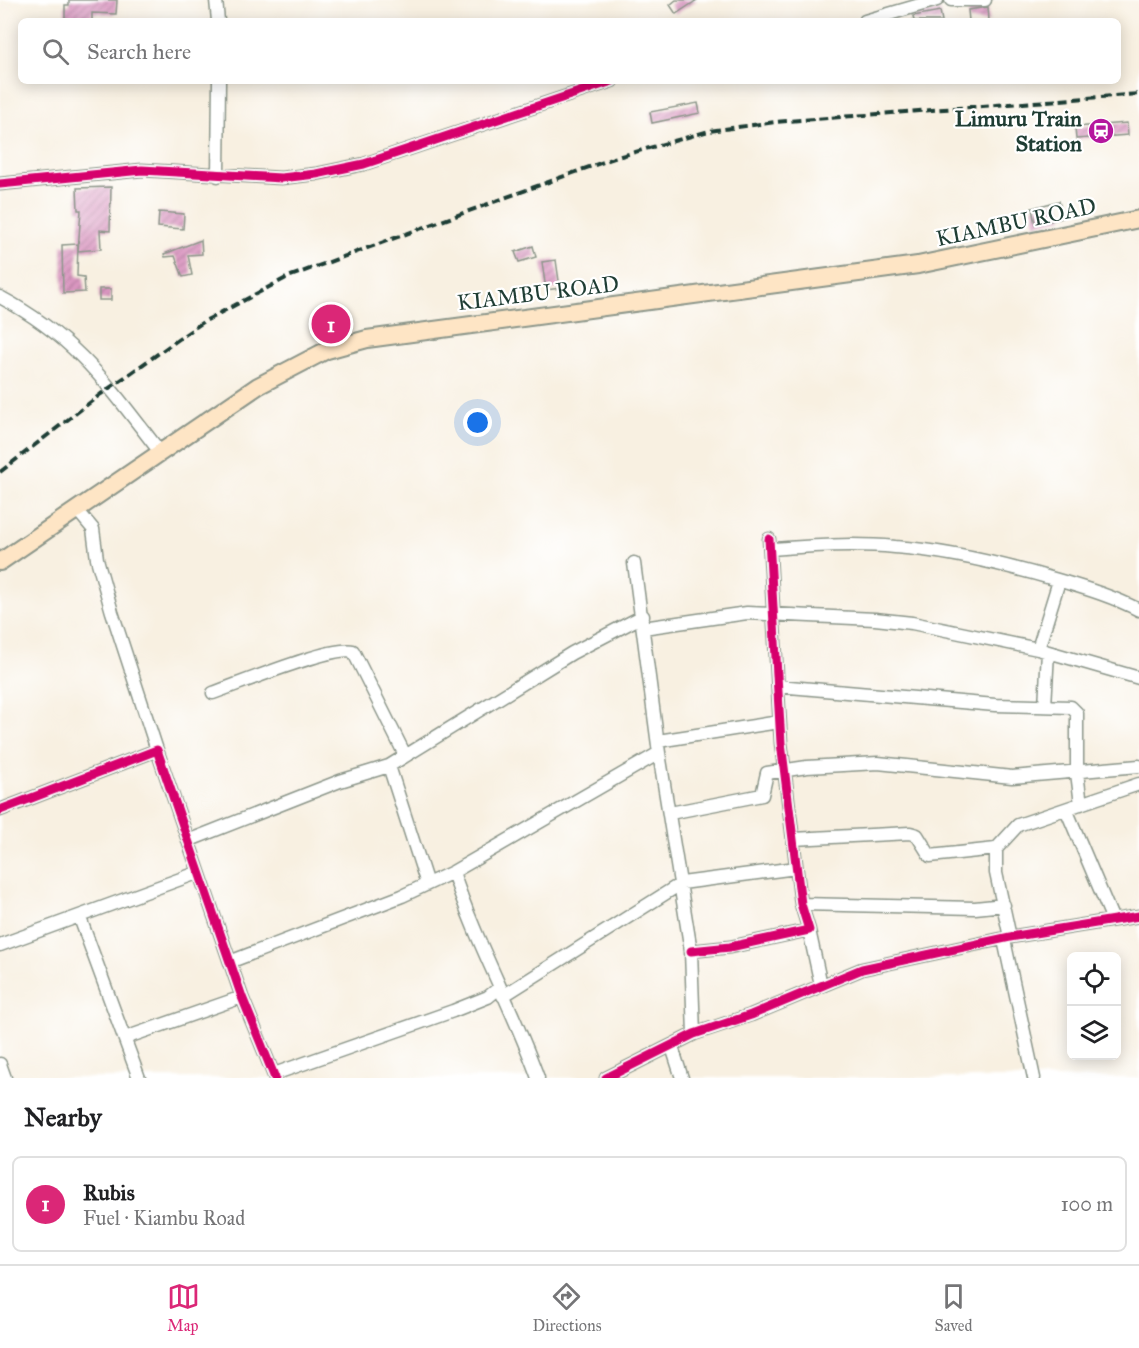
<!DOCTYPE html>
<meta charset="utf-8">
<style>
:root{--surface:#fff;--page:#f6f6f6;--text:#202124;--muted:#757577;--line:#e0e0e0;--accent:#db2777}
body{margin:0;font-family:"IM FELL Great Primer",serif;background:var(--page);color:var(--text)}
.controls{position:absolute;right:18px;bottom:18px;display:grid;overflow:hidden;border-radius:9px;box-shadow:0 3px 15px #0003}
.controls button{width:54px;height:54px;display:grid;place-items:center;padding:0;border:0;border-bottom:2px solid var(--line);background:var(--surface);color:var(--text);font:30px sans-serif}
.you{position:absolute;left:478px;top:423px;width:21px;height:21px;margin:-15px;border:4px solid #fff;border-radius:50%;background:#1a73e8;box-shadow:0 0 0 9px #1a73e833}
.badge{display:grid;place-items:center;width:39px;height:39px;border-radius:50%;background:var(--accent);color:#fff;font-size:20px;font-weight:700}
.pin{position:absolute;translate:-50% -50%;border:3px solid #fff;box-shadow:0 2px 6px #0006}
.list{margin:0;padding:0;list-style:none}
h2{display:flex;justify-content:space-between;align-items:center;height:78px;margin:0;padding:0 24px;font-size:26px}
h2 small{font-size:20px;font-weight:400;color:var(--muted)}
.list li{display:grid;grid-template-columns:39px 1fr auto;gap:18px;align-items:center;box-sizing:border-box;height:96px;margin:0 12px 12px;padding:0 12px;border:2px solid var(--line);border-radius:9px}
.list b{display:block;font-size:22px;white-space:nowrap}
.list p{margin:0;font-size:20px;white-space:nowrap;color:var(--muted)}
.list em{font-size:20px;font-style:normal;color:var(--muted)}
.icon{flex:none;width:33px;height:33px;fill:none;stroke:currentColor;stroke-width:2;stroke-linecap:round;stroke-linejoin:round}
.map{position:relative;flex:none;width:1139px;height:1078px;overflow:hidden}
.search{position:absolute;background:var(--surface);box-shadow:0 3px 15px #0003;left:18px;right:18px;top:18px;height:66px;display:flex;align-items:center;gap:15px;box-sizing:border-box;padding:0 21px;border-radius:9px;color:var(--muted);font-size:22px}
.sheet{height:186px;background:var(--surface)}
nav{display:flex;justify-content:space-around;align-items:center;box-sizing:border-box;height:84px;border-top:2px solid var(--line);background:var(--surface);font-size:16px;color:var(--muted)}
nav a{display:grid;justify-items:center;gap:3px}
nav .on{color:var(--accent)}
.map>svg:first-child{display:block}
</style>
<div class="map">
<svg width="1139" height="1078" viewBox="0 0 1139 1078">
<defs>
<pattern id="building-hatch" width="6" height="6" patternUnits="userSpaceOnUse" patternTransform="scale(1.5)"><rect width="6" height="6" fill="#db97c1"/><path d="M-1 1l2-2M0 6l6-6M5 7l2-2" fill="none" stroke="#b17c9e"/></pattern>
</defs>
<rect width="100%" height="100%" fill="#fff"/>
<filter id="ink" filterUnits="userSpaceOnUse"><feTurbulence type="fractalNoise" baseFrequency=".0167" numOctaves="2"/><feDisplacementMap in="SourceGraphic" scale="12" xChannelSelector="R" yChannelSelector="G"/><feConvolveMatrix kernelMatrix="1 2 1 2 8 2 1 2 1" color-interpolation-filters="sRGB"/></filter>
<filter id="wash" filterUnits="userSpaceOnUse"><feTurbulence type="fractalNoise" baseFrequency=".008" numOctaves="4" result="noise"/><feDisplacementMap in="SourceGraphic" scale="24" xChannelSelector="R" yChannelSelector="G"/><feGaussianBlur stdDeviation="1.35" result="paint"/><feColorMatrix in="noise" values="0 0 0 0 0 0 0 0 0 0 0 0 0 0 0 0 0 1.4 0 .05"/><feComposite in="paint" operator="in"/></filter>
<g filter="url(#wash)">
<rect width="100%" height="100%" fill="#f8f0e1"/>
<g id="blocks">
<path fill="url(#building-hatch)" d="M 69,0 L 117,0 L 116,14 L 92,13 L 92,21 L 65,21 L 65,5 L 69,5 Z
M 676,0 L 697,0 L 676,14 L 670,5 Z
M 988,7 L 989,21 L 969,21 L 968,10 Z
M 940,11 L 942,21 L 914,21 L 913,16 Z
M 698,103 L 700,113 L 652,123 L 650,112 Z
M 1127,123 L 1128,135 L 1076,139 L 1075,127 Z
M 111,187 L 110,231 L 100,230 L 101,249 L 78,251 L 81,210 L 78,210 L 77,188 Z
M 1059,201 L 1063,218 L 1035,224 L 1032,208 Z
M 159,212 L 184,214 L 183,229 L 158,227 Z
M 201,240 L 202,254 L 188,255 L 192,275 L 183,277 L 175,256 L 165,257 L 164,254 Z
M 78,244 L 77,276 L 84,277 L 85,292 L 63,293 L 62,245 Z
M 533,246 L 536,257 L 519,262 L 515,252 Z
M 556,260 L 560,288 L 546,290 L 542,262 Z
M 99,289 L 111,289 L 111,300 L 99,300 Z"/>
</g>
</g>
<g filter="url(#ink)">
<use href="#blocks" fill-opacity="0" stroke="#8c968a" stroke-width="1.5"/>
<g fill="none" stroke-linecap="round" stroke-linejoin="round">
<g stroke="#8c968a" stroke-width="15">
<path id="minor" d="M 216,0 L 218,21
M 951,0 L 985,0
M 865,21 L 937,0
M 218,176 L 219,81
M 0,184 L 142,170 L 281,178 L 316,174 L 364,164 L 612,81
M 0,297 C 77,338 108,385 160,452
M 78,511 L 93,529 L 97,559 L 112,612 L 157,750
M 771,549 C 812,546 853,543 895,547 C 951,551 1007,565 1061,581 C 1088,589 1114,597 1139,610
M 634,563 L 659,753 L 691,951 L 694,1034
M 643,628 L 747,613 L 875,619 L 912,623 L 1038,649 L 1139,678
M 1038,649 L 1059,581
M 778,686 L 995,705 L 1071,707 L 1077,713 L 1077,773 L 1081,804
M 213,693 C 239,684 333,645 353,651 L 405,755
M 1045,706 L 1048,652
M 658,741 L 779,722
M 389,766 L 427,884
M 1066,809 L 1113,920
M 0,810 L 157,750 L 242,997 L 275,1078
M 670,813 L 762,795 L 767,773 L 807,767 L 878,763 L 1012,777 L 1139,766
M 793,839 L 910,833 L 917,835 L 930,856 L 996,849 L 1018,825 L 1139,784
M 190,840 L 340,781 L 389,766 L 572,653 L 643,616
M 996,849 L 996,873 L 1010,937
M 453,872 C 476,943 513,1008 538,1078
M 801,904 L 975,908 L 1004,905
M 80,918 L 139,1078
M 809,930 L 821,985
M 1004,940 L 1034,1078
M 0,945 L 197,873
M 691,951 L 730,947 L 809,930 L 801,904 L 781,743 L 769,539
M 232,961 L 402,896 L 453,872 L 659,753
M 503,996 L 682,883 L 796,868
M 125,1038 L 242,997
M 672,1047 L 682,1078
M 0,1064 L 5,1078
M 274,1074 L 453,1011 L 488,997 L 499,988
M 606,1078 L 694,1034 L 751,1015 L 862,969 L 1010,937 L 1139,916"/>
</g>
<g stroke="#8c968a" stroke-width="20">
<path id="secondary" d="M 0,562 L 258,386 L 327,350 L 367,339 L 918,265 L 1139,219"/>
</g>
<use href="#minor" stroke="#fff" stroke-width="12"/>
<use href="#secondary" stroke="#fee5c5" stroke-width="16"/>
<path stroke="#1f3d34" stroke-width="4" stroke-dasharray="9 4.5" stroke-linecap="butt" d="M 0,472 L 101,394 L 203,322 L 288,277 L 614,158 L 709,131 L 775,122 L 1139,94"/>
<g stroke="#fff" stroke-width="13">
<path id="cycleway" d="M 0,184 L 142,170 L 281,178 L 316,174 L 364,164 L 612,81
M 0,810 L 157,750 L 242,997 L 275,1078
M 691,951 L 730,947 L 809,930 L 801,904 L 781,743 L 769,539
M 606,1078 L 694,1034 L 751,1015 L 862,969 L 1010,937 L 1139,916"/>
</g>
<use href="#cycleway" stroke="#d6006c" stroke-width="9"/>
</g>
</g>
<defs>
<g id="station-disc" transform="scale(1.35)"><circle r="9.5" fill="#b5179e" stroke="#fff"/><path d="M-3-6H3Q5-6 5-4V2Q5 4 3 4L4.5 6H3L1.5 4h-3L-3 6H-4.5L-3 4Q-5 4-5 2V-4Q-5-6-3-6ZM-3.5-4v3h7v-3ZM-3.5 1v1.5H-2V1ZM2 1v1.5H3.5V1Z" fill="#fff"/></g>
</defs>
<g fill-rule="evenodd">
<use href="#station-disc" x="1101" y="131"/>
</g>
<g text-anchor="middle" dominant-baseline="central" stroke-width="4.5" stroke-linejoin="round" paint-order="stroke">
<g font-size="22" font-weight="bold" fill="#1f3d34" stroke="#fff" text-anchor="end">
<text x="1082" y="118">Limuru Train<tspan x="1082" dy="25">Station</tspan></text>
</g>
<g font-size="22" fill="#1f3d34" stroke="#fff">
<text transform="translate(1016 222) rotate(-12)">KIAMBU ROAD</text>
<text transform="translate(538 293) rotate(-7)">KIAMBU ROAD</text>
</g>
</g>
</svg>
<div class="controls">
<button><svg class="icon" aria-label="locate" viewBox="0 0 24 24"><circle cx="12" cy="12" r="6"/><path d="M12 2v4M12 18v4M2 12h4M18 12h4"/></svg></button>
<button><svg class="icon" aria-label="layers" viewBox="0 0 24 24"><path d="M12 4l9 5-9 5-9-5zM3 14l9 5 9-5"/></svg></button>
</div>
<div class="you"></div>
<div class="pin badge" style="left:331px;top:324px">1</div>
<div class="search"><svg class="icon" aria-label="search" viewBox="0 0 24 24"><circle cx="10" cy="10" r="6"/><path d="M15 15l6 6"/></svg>Search here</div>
</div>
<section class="sheet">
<h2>Nearby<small></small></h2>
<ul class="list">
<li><span class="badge">1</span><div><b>Rubis</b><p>Fuel · Kiambu Road</p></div><em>100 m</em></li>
</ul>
</section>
<nav>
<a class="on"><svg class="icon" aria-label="map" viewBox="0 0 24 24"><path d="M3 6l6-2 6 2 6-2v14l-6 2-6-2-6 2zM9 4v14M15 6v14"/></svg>Map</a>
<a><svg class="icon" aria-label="directions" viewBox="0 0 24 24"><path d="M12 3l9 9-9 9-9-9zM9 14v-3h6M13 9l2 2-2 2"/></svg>Directions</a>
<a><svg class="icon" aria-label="saved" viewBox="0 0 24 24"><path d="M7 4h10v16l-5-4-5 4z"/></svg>Saved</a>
</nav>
